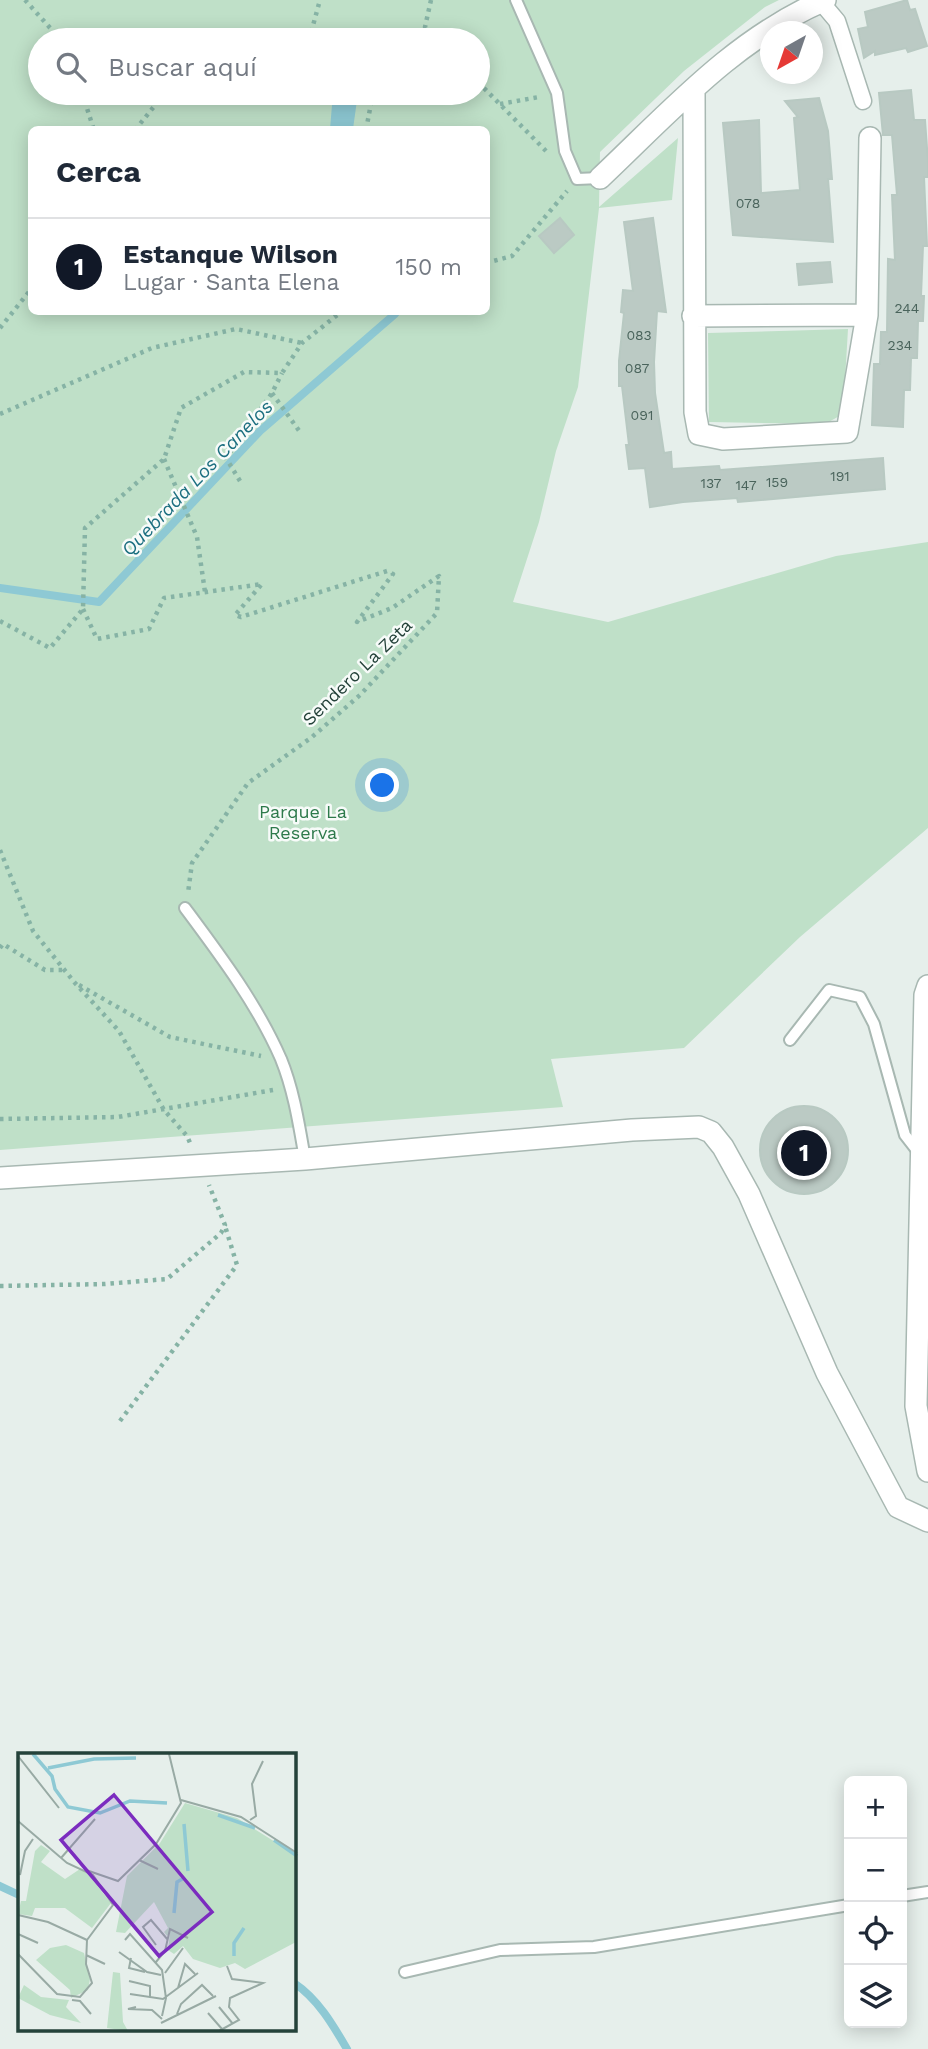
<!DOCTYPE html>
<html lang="es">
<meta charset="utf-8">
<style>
:root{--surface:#fff;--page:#f6f6f7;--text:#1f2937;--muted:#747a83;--line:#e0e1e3;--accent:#111827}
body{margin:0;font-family:"Work Sans",sans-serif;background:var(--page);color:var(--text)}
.controls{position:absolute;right:21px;bottom:21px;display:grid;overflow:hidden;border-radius:10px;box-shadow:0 4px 18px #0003}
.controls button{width:63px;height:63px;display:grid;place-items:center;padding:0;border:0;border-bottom:2px solid var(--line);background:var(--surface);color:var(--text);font:35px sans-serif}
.compass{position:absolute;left:760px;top:21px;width:63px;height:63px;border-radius:50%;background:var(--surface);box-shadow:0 4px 18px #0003;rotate:220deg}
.you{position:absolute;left:383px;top:786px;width:24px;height:24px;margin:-18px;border:5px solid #fff;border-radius:50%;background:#1a73e8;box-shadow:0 0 0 10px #1a73e833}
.badge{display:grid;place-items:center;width:46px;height:46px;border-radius:50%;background:var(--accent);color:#fff;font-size:23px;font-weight:700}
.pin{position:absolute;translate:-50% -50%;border:4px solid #fff;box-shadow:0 2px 7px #0006}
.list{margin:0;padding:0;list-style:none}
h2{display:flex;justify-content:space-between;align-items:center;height:91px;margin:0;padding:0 28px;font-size:30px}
h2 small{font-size:23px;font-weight:400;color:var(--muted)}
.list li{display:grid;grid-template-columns:46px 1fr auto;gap:21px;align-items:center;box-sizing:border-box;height:98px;padding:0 28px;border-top:2px solid var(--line)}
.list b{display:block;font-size:26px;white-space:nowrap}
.list p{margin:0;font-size:23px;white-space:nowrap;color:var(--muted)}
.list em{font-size:23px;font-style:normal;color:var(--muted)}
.icon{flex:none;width:38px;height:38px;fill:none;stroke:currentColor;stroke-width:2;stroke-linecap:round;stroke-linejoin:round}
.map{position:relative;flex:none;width:928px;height:2049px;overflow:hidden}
.search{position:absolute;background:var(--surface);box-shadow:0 4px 18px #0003;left:28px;top:28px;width:462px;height:77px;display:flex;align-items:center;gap:18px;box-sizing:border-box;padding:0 24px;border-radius:38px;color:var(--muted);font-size:26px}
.panel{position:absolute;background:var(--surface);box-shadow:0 4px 18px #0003;left:28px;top:126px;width:462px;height:189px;border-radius:10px}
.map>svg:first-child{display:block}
</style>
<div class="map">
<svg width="928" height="2049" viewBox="0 0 928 2049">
<rect width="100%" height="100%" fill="#e6efeb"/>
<path fill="#bfe0c8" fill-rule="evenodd" d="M 0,0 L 779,0 L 765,7 L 684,71 L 600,152 L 599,207 L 678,138 L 672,200 L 599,208 L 578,387 L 556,451 L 539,522 L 513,602 L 608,622 L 836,556 L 928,542 L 928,828 L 800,937 L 684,1048 L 551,1059 L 563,1107 L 0,1150 ZM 40,40 L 478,40 L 478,93 L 40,93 ZM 32,130 L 486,130 L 486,312 L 32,312 Z
M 848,329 L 843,414 L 825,424 L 709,422 L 708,333 Z"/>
<path fill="#8ec9d4" d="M 333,93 L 358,93 L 353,129 L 330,129 Z"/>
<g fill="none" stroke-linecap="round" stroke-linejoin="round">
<path stroke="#8ec9d4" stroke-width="8" d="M 0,588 L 99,602 L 260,431 L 395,314
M 0,1886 L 19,1895
M 294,1983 C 318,1999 333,2025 347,2049"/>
</g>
<path fill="#bbcac4" stroke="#b8c9c2" stroke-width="2" d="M 907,0 L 910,10 L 915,9 L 927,46 L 908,52 L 906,48 L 875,55 L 875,51 L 864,58 L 858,29 L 868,27 L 865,12 Z
M 911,90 L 914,120 L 925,120 L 928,162 L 928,177 L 924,177 L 927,246 L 923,246 L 921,296 L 924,296 L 923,321 L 918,321 L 917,358 L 911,358 L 910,390 L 904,390 L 903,427 L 872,425 L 874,364 L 880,364 L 881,332 L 887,332 L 888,259 L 895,260 L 892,195 L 897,195 L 892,135 L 883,135 L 879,93 Z
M 819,98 L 828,131 L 832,179 L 828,179 L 833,242 L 733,235 L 723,123 L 759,120 L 761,193 L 800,190 L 794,118 L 798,117 L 785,101 Z
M 560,218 L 574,235 L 554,253 L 539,236 Z
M 653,218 L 666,312 L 657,311 L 654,362 L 655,393 L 664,453 L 671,452 L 672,469 L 719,466 L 720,470 L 883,458 L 885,489 L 738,502 L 737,498 L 683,502 L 650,507 L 645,468 L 629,469 L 626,445 L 629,445 L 622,386 L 619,386 L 619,361 L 624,313 L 621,312 L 623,290 L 633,291 L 624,222 Z
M 830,262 L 832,282 L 799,285 L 797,264 Z
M760 1150a44 44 0 1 1 88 0a44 44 0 1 1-88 0Z"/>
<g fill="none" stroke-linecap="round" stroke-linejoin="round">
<g stroke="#a8b8b2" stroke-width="14">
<path id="service" d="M 516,0 L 557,93 L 565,151 L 577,179 L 600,178
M 185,908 C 220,955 257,1004 281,1059 C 294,1091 299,1125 305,1159
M 790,1040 L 829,990 L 860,997 L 874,1024 L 905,1135 L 919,1153
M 902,1896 L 928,1892
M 405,1972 L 500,1950 L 594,1947 L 849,1905"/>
</g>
<g stroke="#a8b8b2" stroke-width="19">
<path id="pedestrian" d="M 821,2 L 837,21 L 863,101"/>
</g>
<g stroke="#a8b8b2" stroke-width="24">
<path id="minor" d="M 694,90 L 695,412 L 699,434 L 723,439 L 847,432 L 867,315 L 870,138
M 600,178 C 669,113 735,38 825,0
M 693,316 L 867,315
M 0,1178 L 305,1159 L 632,1130 L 699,1127 L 711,1132 L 723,1147 L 749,1194 L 827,1373 L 898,1507 L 928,1521"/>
</g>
<g stroke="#a8b8b2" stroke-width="24">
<path id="tertiary" d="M 928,986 L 925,995 L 916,1406 L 928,1471"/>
</g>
<path stroke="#86b3a5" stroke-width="4.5" stroke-dasharray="3.5 5" stroke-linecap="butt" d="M 25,0 L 61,40
M 431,0 L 425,27 L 432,40
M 309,40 L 320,0
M 478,82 L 546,151
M 82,93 L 94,130
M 500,104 L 539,97
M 135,130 L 165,93
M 366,130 L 373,93
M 486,263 L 512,256 L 567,191
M 0,328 L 32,288
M 272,393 L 300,432
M 0,414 L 152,348 L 236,329 L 302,343
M 164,459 L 197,537 L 205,592
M 240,481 L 226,458 L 272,393 L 282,373
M 83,609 L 97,639 L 149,629 L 164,598 L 262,584 L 235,615 L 241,617 L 387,571 L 393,574 L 357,622 L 392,608 L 439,576 L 437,613 L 360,695 L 312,737 L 248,783 L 192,863 L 188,893
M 0,621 L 50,648 L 83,609 L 85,528 L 164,459 L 181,408 L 244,372 L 282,373 L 302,343 L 341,312
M 0,850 L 33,931 L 75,983 L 119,1031 L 164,1110 L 187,1136 L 191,1145
M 0,948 L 3,944 L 45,970 L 66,970
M 79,985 L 170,1037 L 261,1056
M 0,1119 L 118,1117 L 273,1090
M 0,1286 L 105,1284 L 167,1279 L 221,1233 L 225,1225 L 209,1185
M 120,1421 L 237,1265 L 225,1226"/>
<use href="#service" stroke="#fff" stroke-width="10"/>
<use href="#pedestrian" stroke="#fff" stroke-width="16"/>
<use href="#minor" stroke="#fff" stroke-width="21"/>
<use href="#tertiary" stroke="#fff" stroke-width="21"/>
</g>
<g text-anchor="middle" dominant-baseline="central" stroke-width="5" stroke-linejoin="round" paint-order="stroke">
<g font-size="14" fill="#4a645c">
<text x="748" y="203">078</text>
<text x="907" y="308">244</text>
<text x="639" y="335">083</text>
<text x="900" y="345">234</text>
<text x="637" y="368">087</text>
<text x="642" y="415">091</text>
<text x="840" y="476">191</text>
<text x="777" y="482">159</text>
<text x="711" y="483">137</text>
<text x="746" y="485">147</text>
</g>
<g font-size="18" fill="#24423a" stroke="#f7fbf9">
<text transform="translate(357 672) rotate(-44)">Sendero La Zeta</text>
</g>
<g font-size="18" fill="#2d7a4b" stroke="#f7fbf9">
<text x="303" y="811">Parque La<tspan x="303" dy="21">Reserva</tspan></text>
</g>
<g font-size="19" font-style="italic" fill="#1c6f80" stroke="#f7fbf9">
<text transform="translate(197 478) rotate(-46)">Quebrada Los Canelos</text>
</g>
</g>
<g transform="translate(18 1753)">
<rect width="278" height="278" fill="#e6efeb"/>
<path d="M 167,50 L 219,65 L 278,102 L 278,189 L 227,216 L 217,210 L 202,215 L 175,206 L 165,193 L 156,201 L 150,197 L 152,179 L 149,183 L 146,179 L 150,175 L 136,149 L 107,180 L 98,179 L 109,123 L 142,90 ZM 23,92 L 32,98 L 23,109 L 47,126 L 62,116 L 69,120 L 93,150 L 74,175 L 47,155 L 17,155 L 14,163 L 0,161 L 3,148 L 8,148 L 17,98 ZM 48,192 L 66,200 L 72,226 L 70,237 L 53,245 L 52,237 L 18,207 L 32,195 ZM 95,219 L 102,220 L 105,269 L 110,278 L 89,275 ZM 6,232 L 23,244 L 51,247 L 48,254 L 63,270 L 32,262 L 0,245 Z" fill="#bfe0c8"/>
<path fill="none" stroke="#8ec9d4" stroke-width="3.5" d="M 15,1 L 34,23 L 37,36 L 50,54 L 82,60 L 112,48 L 149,50M 30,15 L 76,6 L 118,5M 200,62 L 237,75M 166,71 L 170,118M 256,87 L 279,103M 156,160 L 159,129 L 166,125M 216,203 L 216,190 L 226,175"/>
<path fill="none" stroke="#98aaa4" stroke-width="2" d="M 0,3 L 41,55M 163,47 L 223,64 L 279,100M 232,67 L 238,63 L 234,31 L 245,8M 0,68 L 49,110 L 75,122 L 95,152 L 69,187 L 68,211 L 74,230 L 62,244 L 39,241 L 0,201M 43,105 L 77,66M 121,107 L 140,116M 68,117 L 100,128 L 138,91 L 163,50 L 151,1M 2,122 L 7,98 L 15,86M 0,162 L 30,169 L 69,187M 0,181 L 20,190M 107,187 L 112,181 L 144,217 L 148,245 L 144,263M 138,192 L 125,174 L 133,167 L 150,187M 101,199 L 129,219 L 143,222M 68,202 L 87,211M 113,205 L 111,215 L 127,219M 138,209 L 147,198 L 152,176 L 170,185M 147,220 L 165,195M 111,228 L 132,233 L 132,244M 160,235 L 167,211 L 177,221M 112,241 L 145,246 L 180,220M 54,247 L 62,248 L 73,261M 118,254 L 110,256 L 134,257 L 144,266M 201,254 L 215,271M 190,260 L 204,276M 159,261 L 163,251 L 184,232 L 195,243M 143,270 L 198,243M 201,278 L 221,267 L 211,254 L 212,245 L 245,230 L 214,226 L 209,213"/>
<path fill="#7b2cbf" fill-opacity="0.15" stroke="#7b2cbf" stroke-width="3.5" d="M 96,42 L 194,159 L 141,203 L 43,87 Z"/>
<rect width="278" height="278" fill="none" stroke="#24423a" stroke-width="3.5"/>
</g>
</svg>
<div class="controls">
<button>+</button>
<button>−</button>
<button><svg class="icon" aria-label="locate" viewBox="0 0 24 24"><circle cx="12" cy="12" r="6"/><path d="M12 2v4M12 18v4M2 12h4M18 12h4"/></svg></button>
<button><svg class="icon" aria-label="layers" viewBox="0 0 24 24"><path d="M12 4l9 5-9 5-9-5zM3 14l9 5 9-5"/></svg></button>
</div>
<svg class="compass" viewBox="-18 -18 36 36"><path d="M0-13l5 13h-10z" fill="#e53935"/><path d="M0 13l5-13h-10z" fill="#747a83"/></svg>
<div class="you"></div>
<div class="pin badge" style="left:804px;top:1153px">1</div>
<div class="search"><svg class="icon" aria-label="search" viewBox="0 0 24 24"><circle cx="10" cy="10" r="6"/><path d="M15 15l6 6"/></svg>Buscar aquí</div>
<section class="panel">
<h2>Cerca<small></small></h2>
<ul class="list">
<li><span class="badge">1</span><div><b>Estanque Wilson</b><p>Lugar · Santa Elena</p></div><em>150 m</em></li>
</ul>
</section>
</div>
